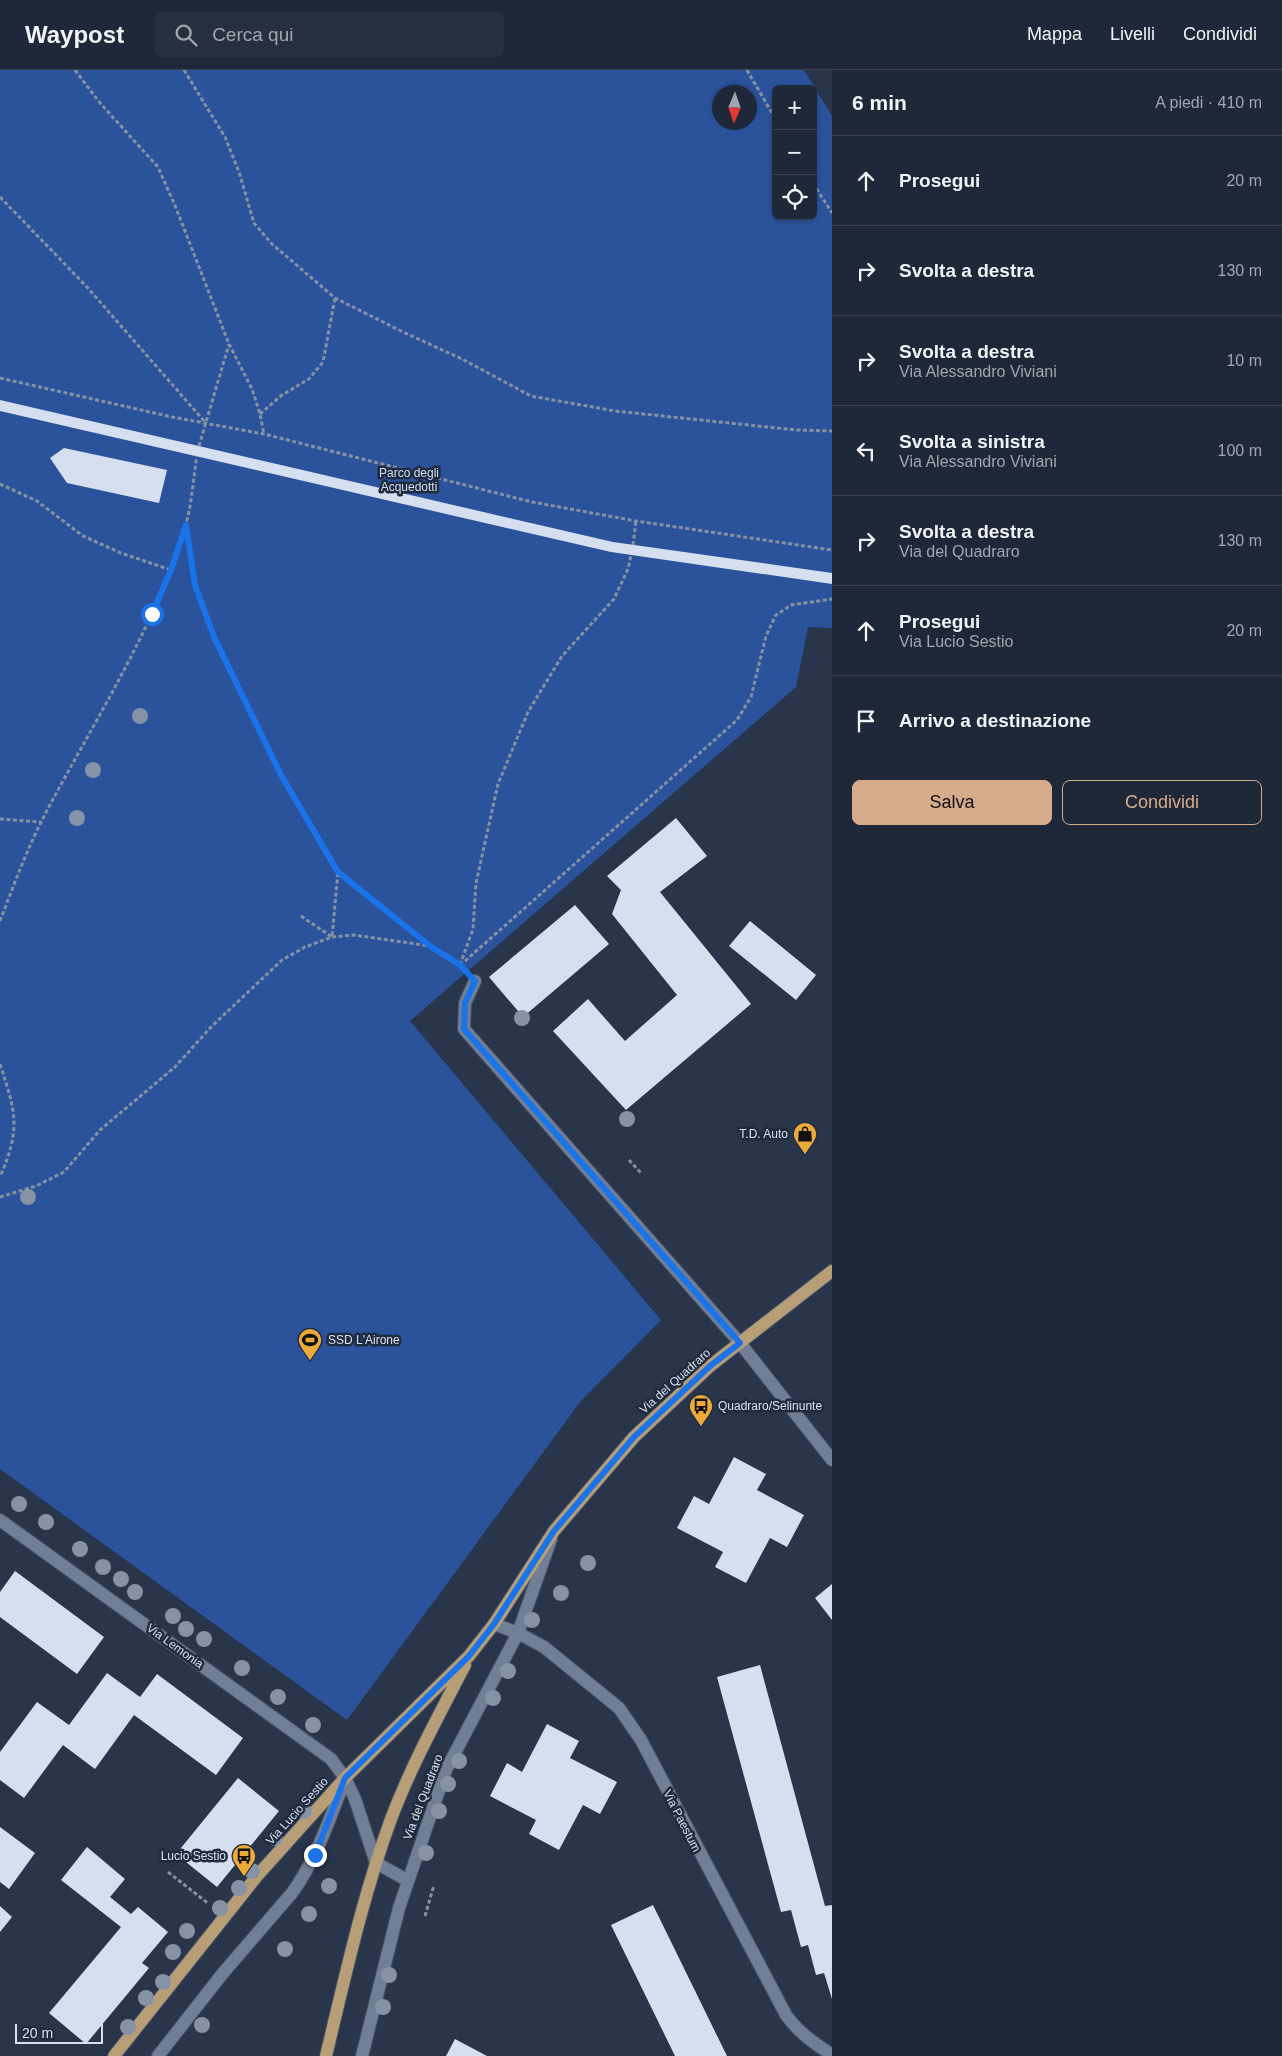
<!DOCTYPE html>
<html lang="it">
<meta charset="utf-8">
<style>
:root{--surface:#1f2838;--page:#273040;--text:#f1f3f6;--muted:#a1a6ae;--line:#3c4453;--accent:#d6ab8b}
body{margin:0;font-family:Helvetica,sans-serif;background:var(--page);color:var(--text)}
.controls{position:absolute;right:15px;top:15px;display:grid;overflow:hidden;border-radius:8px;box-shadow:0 1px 4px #0004}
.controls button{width:45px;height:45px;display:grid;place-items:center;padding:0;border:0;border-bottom:1px solid var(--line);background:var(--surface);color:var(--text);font:25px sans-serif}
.compass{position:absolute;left:712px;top:15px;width:45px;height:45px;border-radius:50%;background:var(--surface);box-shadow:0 1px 4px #0004;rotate:182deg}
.scale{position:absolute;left:15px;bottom:12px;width:88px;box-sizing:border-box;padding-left:5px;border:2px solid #d9e1ee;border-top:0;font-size:14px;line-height:18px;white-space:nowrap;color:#d9e1ee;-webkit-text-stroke:4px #1f2b3f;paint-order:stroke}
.stop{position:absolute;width:15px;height:15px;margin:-11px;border:4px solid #1a73e8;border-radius:50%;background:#fff}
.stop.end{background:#1a73e8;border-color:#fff;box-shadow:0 1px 5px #0008}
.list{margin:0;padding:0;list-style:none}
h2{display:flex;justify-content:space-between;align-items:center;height:65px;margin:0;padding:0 20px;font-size:21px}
h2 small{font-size:16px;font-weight:400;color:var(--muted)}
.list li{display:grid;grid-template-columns:32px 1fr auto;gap:15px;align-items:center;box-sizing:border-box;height:90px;padding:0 20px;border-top:1px solid var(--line)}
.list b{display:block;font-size:19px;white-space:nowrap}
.list p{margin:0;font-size:16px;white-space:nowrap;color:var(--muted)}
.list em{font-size:16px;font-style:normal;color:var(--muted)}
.actions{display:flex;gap:10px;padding:15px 20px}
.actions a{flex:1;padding:11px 0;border:1px solid var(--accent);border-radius:8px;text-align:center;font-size:18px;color:var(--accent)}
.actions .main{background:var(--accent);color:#111}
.icon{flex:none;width:28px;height:28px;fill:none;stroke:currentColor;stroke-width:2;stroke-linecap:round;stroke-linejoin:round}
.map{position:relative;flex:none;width:832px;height:1986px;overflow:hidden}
header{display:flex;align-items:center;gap:30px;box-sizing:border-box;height:70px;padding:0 25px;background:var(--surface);border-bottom:1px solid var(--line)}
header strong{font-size:24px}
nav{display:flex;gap:28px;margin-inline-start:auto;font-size:18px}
.search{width:350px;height:45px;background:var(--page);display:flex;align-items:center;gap:12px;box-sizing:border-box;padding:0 18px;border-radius:8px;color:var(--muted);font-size:19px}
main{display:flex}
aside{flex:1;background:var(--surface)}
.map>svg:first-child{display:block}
</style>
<header>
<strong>Waypost</strong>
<div class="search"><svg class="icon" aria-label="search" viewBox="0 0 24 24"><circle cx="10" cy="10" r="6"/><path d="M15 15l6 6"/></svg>Cerca qui</div>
<nav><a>Mappa</a><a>Livelli</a><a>Condividi</a></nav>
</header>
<main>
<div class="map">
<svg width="832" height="1986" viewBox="0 0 832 1986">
<rect width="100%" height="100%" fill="#29354a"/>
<path fill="#2b539c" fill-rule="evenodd" d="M 0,0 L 804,0 L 832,46 L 832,558 L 808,557 L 796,617 L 410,951 L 661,1250 L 580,1332 L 347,1650 L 0,1399 ZM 776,19 L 813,19 L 813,146 L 776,146 ZM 719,22 L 749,22 L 749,52 L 719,52 Z"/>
<path fill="#d6dff0" d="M 0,330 L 613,472 L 832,503 L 832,514 L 611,482 L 0,341 Z
M 64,378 L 167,400 L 159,433 L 67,413 L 50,388 Z
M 676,748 L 707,786 L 660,822 L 751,934 L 626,1040 L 553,961 L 588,929 L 625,971 L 677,925 L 612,844 L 621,820 L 607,806 Z
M 575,835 L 609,874 L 523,947 L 489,907 Z
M 750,851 L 816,905 L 796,930 L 729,876 Z
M 734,1387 L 766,1404 L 757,1420 L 804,1445 L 787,1477 L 770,1468 L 746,1513 L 715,1497 L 723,1482 L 677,1458 L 694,1426 L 709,1434 Z
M 15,1501 L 104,1567 L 77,1604 L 0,1547 L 0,1522 Z
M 832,1514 L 832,1550 L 815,1528 Z
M 760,1595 L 825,1836 L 832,1835 L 832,1929 L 824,1903 L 816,1905 L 808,1875 L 801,1877 L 791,1840 L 781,1842 L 717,1607 Z
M 107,1603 L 140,1627 L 157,1604 L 243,1668 L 216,1705 L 134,1645 L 95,1699 L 63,1675 L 24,1728 L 0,1710 L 0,1682 L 37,1632 L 69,1655 Z
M 547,1654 L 579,1671 L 570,1688 L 617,1712 L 600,1744 L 583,1735 L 559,1780 L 529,1764 L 536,1750 L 490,1726 L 507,1693 L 522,1702 Z
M 238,1708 L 279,1741 L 217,1817 L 176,1784 Z
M 0,1757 L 35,1783 L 9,1819 L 0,1812 Z
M 87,1777 L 125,1809 L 110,1827 L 131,1844 L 138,1837 L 168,1862 L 142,1893 L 149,1898 L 86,1974 L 49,1943 L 121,1857 L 61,1810 Z
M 653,1835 L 727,1986 L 675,1986 L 611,1855 Z
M 0,1836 L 12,1847 L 0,1862 Z
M 455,1969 L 487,1986 L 446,1986 Z"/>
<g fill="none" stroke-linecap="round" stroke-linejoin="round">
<g stroke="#495365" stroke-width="14">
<path id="minor" d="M 475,911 L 465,933 L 464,959 L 740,1273 L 832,1390
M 0,1450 L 331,1689 L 345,1708 L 355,1729 L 376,1793 L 407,1810
M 494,1554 L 518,1563 L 544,1577 L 619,1638 L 641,1670 L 786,1945 C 799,1963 814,1973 832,1985
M 158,1986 L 223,1903 L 292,1823 C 317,1788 330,1748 345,1709
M 362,1986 L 399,1838 L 446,1700 L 518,1563 L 551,1469"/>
</g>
<g stroke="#495365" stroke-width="14">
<path id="major" d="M 114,1986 L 257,1806 L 345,1708 L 469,1586 L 494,1554 L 554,1461 L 634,1367 L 710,1296 L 832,1201
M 326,1986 C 345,1907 363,1825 391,1749 C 411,1696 439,1645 465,1595"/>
</g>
<path stroke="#8791a2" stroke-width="3" stroke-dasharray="4 2.5" stroke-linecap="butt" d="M 75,0 L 100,33 L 158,97 L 176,138 L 229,274 L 252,319 L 260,344 L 264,364
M 184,0 L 225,67 L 239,102 L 254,153 L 272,174 L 335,228 L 403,262 L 462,289 L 531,326 L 615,341 L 796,360 L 832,361
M 747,0 L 776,50
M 813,113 L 832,143
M 0,127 L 87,217 L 205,352
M 0,308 L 172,347 L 264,364 L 532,432 L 636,451 L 832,480
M 260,344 L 282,325 L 309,309 L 323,292 L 335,228
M 199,376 L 229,274
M 0,414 L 37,431 L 83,466 L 121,483 L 171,500
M 186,455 L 195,515 L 214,567 L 281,705 L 338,802 L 430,876 L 461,896
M 633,475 L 636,451
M 0,749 L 41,752
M 301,846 L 332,867 L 338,802
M 0,851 C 13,817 26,782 42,750 C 92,654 154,561 185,457 C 192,435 193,409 197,386
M 465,891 L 737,650 L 751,627 L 766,566 L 776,545 L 791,535 L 832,529
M 460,895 L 473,859 L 476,813 L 498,714 L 528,642 L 562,586 L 614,529 L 628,499 L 631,485
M 0,994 C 16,1043 21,1058 0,1107
M 629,1090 L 641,1103
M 0,1127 L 36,1116 L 64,1102 L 100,1060 L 175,997 L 211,957 L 282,890 L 305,877 L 332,867 L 354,865 L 430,876
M 168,1802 L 209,1834
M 425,1846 L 434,1815"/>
<use href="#minor" stroke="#707e96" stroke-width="12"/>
<use href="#major" stroke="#b79e77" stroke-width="12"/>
</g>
<g fill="#8692a6">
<circle cx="140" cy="646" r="8"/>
<circle cx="93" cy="700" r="8"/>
<circle cx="77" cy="748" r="8"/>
<circle cx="522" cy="948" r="8"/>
<circle cx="627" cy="1049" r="8"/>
<circle cx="28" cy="1127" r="8"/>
<circle cx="19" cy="1434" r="8"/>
<circle cx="46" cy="1452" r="8"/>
<circle cx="80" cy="1479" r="8"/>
<circle cx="588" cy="1493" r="8"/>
<circle cx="103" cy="1497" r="8"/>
<circle cx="121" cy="1509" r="8"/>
<circle cx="135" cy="1522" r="8"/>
<circle cx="561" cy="1523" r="8"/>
<circle cx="173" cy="1546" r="8"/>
<circle cx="532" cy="1550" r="8"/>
<circle cx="186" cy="1559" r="8"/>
<circle cx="204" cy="1569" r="8"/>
<circle cx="242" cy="1598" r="8"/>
<circle cx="508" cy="1601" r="8"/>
<circle cx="278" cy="1627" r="8"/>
<circle cx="493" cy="1628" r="8"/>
<circle cx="313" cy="1655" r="8"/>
<circle cx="459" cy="1691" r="8"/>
<circle cx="448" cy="1714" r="8"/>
<circle cx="304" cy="1741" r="8"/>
<circle cx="439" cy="1741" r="8"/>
<circle cx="275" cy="1768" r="8"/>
<circle cx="426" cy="1783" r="8"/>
<circle cx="252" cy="1801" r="8"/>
<circle cx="329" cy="1816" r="8"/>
<circle cx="239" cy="1818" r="8"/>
<circle cx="220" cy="1838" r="8"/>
<circle cx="309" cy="1844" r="8"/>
<circle cx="187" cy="1861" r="8"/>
<circle cx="285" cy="1879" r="8"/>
<circle cx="173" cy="1882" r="8"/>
<circle cx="389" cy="1905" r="8"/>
<circle cx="163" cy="1912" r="8"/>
<circle cx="146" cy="1928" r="8"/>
<circle cx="383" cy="1937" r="8"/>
<circle cx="202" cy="1955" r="8"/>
<circle cx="128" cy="1957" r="8"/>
</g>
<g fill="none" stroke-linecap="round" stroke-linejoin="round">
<path stroke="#1a73e8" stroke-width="6" d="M 152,544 L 171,500 L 186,455 L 195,515 L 214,567 L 281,705 L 338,802 L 430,876 L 460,895 L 475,911 L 465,933 L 464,959 L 740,1273 L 710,1296 L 634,1367 L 554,1461 L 494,1554 L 469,1586 L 345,1708 L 315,1785"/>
</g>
<defs>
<g id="shop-pin" transform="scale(1.25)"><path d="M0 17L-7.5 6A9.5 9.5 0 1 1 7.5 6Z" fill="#ebaa39" stroke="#1f2b3f"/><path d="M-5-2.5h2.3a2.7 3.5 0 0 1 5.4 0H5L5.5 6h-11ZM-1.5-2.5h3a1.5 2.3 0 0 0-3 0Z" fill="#111"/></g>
<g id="stadium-pin" transform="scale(1.25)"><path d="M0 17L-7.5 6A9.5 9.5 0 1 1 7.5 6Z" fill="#ebaa39" stroke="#1f2b3f"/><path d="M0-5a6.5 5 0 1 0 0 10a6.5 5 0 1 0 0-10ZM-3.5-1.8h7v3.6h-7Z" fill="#111"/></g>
<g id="bus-pin" transform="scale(1.25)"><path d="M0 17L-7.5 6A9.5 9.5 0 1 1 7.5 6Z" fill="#ebaa39" stroke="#1f2b3f"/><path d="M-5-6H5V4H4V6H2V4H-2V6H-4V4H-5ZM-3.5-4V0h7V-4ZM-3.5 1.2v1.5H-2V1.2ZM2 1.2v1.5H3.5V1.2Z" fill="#111"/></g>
</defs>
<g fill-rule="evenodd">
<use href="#shop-pin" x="805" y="1064"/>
<use href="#stadium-pin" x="310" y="1270"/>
<use href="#bus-pin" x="701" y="1336"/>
<use href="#bus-pin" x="244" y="1786"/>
</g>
<g text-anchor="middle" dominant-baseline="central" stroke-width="5" stroke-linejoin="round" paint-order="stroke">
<g font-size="12" fill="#d2def2" stroke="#1f2b3f">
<text x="409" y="403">Parco degli<tspan x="409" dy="14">Acquedotti</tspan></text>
</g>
<g font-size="12" fill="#d9e1ee" stroke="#1f2b3f" text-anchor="end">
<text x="788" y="1064">T.D. Auto</text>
<text x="328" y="1270" text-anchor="start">SSD L'Airone</text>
<text x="718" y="1336" text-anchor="start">Quadraro/Selinunte</text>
<text x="226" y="1786">Lucio Sestio</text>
</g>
<g font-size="12" fill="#d9e1ee" stroke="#1f2b3f">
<text transform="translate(675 1311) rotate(-42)">Via del Quadraro</text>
<text transform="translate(175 1576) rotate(36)">Via Lemonia</text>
<text transform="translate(423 1727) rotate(-69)">Via del Quadraro</text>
<text transform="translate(297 1741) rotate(-48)">Via Lucio Sestio</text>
<text transform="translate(682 1751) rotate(63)">Via Paestum</text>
</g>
</g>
</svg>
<div class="controls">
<button>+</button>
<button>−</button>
<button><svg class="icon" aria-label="locate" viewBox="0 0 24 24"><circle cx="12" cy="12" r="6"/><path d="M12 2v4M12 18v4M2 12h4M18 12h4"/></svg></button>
</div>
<svg class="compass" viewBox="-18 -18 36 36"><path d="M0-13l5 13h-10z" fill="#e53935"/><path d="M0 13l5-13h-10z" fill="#a1a6ae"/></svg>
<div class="scale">20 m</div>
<div class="stop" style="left:152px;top:544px"></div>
<div class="stop end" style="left:315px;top:1785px"></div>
</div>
<aside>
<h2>6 min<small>A piedi · 410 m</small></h2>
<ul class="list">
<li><svg class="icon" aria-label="ahead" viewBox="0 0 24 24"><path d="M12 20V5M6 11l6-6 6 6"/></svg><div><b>Prosegui</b></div><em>20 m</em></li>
<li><svg class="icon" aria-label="right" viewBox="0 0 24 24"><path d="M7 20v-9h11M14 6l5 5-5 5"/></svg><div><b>Svolta a destra</b></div><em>130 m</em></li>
<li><svg class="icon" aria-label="right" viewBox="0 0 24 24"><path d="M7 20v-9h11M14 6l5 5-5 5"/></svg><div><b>Svolta a destra</b><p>Via Alessandro Viviani</p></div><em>10 m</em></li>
<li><svg class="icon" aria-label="left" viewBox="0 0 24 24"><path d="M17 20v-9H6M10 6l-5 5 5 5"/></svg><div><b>Svolta a sinistra</b><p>Via Alessandro Viviani</p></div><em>100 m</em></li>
<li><svg class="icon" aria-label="right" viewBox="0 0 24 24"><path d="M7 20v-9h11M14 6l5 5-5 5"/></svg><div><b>Svolta a destra</b><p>Via del Quadraro</p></div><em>130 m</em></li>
<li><svg class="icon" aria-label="ahead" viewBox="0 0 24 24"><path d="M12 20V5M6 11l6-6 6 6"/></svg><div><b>Prosegui</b><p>Via Lucio Sestio</p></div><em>20 m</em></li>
<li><svg class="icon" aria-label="arrive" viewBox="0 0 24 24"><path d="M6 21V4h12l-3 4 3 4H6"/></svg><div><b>Arrivo a destinazione</b></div></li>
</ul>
<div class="actions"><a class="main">Salva</a><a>Condividi</a></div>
</aside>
</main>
